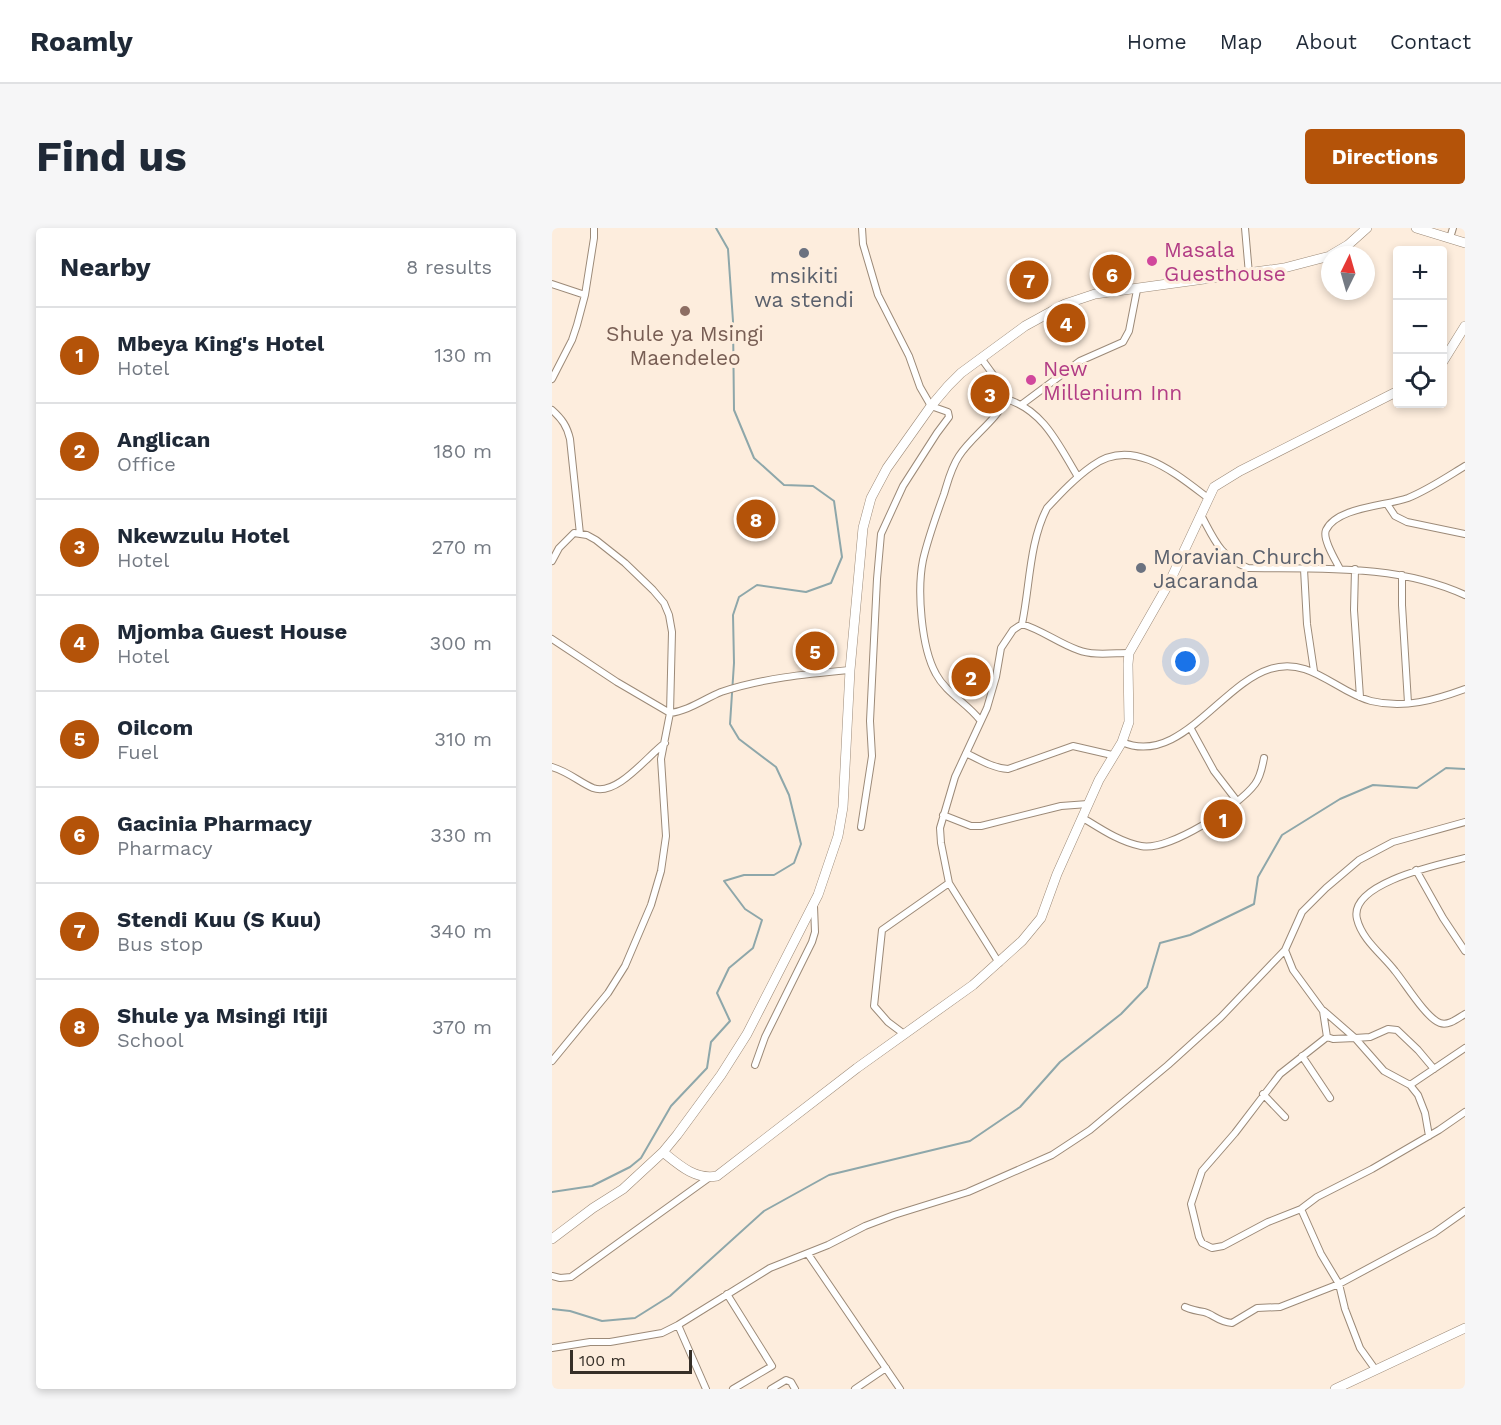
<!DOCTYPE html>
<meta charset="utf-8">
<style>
:root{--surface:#fff;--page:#f6f6f7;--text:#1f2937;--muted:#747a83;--line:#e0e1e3;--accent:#b45309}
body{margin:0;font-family:"Work Sans",sans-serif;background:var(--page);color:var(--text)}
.controls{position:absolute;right:18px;top:18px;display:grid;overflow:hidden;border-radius:6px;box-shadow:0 3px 9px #0003}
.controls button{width:54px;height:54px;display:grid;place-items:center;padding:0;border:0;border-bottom:2px solid var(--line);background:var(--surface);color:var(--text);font:30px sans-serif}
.compass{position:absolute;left:769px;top:18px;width:54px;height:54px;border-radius:50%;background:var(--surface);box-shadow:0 3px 9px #0003;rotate:5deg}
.scale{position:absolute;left:18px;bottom:15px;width:122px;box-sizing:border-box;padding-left:6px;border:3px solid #362f27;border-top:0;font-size:16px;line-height:21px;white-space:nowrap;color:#362f27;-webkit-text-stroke:4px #fdeddd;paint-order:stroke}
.you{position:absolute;left:634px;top:434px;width:21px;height:21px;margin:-15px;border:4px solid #fff;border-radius:50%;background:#1a73e8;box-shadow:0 0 0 9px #1a73e833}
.badge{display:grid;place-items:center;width:39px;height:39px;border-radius:50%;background:var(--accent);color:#fff;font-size:20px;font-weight:700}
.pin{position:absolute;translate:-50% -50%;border:3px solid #fff;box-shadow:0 2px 6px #0006}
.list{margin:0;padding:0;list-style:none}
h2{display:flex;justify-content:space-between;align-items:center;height:78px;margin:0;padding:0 24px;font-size:26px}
h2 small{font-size:20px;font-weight:400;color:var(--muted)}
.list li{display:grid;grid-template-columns:39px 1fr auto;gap:18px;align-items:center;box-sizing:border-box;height:96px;padding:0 24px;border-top:2px solid var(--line)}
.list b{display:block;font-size:22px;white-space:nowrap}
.list p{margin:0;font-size:20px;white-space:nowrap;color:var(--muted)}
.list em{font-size:20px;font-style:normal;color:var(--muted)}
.icon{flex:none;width:33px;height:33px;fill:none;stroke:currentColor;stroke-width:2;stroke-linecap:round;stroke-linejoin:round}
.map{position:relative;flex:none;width:913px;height:1161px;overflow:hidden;border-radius:6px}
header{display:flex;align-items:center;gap:36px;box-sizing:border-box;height:84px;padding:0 30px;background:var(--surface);border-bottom:2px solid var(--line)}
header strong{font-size:28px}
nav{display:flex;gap:33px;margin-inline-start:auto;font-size:21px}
.intro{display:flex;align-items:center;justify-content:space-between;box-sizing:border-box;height:144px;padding:0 36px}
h1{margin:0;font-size:42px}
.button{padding:15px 27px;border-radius:6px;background:var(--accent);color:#fff;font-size:21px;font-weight:700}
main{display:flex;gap:36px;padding:0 36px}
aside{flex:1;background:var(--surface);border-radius:6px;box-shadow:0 3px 9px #0003}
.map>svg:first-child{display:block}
</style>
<header>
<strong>Roamly</strong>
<nav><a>Home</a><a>Map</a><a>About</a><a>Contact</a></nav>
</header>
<div class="intro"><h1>Find us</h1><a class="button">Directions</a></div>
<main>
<aside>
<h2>Nearby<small>8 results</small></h2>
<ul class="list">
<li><span class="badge">1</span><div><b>Mbeya King's Hotel</b><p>Hotel</p></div><em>130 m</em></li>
<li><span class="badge">2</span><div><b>Anglican</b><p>Office</p></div><em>180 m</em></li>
<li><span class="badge">3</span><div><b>Nkewzulu Hotel</b><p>Hotel</p></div><em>270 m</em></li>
<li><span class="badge">4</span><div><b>Mjomba Guest House</b><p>Hotel</p></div><em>300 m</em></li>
<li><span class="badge">5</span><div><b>Oilcom</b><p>Fuel</p></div><em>310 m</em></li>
<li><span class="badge">6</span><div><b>Gacinia Pharmacy</b><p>Pharmacy</p></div><em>330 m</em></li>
<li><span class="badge">7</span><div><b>Stendi Kuu (S Kuu)</b><p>Bus stop</p></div><em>340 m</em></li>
<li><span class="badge">8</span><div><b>Shule ya Msingi Itiji</b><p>School</p></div><em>370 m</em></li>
</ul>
</aside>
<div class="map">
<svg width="913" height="1161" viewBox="0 0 913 1161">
<rect width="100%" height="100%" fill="#fdeddd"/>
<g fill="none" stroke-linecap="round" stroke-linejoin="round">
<path stroke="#8ea7aa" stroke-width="2" d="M 0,964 L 40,958 L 78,939 L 89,930 L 119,878 L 155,840 L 159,814 L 178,793 L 165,765 L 177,740 L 201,720 L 210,692 L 193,681 L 172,653 L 192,647 L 222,647 L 242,635 L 249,616 L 237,567 L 224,539 L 187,511 L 178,496 L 182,435 L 181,387 L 187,369 L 205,357 L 254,364 L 279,355 L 290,329 L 282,273 L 261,258 L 232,257 L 202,230 L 182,182 L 181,93 L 176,21 L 164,0
M 0,1081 L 18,1083 L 50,1093 L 83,1090 L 118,1068 L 212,983 L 277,947 L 418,913 L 468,879 L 508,834 L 569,786 L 595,759 L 608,715 L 638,707 L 702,676 L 706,649 L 730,607 L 788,571 L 821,557 L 865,560 L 894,540 L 913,541"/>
<g stroke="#9c8a78" stroke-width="8">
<path id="street" d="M 693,0 L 697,46
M 898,10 L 901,0
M 0,56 L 33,67
M 0,151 L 20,112 L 25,97 L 33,67 L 42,10 L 42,0
M 454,171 C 492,182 507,218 526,249
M 469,177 L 528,133 L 571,114 L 577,103 L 585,62
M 0,182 C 10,191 15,198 18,211 L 28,306
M 835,276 L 843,288 L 855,294 L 913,306
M 649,287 C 662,311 668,329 696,340 C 769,341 846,336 913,367
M 0,333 L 7,320 L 22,305 L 35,307 L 44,312 L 73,335 L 101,362 L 112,375 L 117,387 L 120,404 L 118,485 L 109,531 L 114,608 L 109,643 L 99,677 L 73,738 L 56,765 L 0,833
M 752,341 L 755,396 L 762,443
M 788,341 C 784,333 770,311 774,302 C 785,279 834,278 856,270 C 876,262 895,249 913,238
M 803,341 L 802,382 L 808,469
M 850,347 L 850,377 L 856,475
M 470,396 C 478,358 477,315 495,280 C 509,265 523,250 540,238 C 580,208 623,245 656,270
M 0,411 L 65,454 L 118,485 C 136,483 152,471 169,464 C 211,450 255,446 298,442
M 428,492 C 415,475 394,465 384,446 C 369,419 365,362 371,332 C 376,310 384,288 392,266 C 396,253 399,240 407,228 C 420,208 444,193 454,171 L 453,163 L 429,130
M 639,501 L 662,543 L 685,573
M 570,514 C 627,539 669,456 718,441 C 758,428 784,464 819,473 C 852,481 883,472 913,461
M 414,525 C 428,532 441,540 456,541 L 521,518 L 560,527
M 0,539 C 17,544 27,554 41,560 C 65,569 96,527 113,515
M 391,587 L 419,598 L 429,598 L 509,578 L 536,576
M 531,590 C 549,601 568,614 589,618 C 616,624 687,578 703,556 C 709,548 710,539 712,530
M 913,594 L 841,614 L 807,632 L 774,660 L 750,684 L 733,722 L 741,742 L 771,783 L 775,809 L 728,846 L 683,905 L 650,943 L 639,976 L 647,1009 L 650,1015 L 660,1020 L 671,1018 L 716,994 L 749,981 L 765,969 L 820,941 L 887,902 L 913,884
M 309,599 L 320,528 L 318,493 L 325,351 L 329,306 L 351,258 L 385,205 L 397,189 L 396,184 L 379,178 L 368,159 L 357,128 L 326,67 L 311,16 L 310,0
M 913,630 C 889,636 796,655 805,691 C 810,712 831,727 843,743 C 853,755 874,790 888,795 C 897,798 906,790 913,786
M 864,642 L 891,690 L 913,723
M 447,735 L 397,655 L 389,615 L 388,600 L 403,549 L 435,480 L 444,449 L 449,420 L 461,402 L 470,396 C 490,402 506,415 526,422 C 541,428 561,425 577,425
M 772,783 L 803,810 L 818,809 L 836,801 L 845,802 L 866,822 L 882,841
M 352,806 L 336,794 L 322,778 L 330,702 L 397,655
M 775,809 L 781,811 L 803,810 L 832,843 L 858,857 L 866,867 L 873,885 L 877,908
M 750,828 L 778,870
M 203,837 L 213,809 L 260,714 L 263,704 L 262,678
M 858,857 L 913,820
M 711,866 L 733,889
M 749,981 L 769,1026 L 787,1056 L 793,1081 L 808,1120 L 823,1141
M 256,1026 L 348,1161
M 0,1048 L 8,1050 L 19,1049 L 158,949
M 175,1066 L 220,1138 L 181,1161
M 633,1079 C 640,1082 645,1083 652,1084 C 661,1086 666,1094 680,1095 L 705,1080 L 728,1079 L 787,1056 L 882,1005 L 913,983
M 126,1097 L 154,1161
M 0,1120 L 38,1114 L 58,1114 L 110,1105 L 126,1097 L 218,1040 L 276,1017 L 313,998 L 342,987 L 416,964 L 500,927 L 538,902 L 616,837 L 669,789 L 733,722
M 219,1161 L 234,1152 L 239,1154 L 243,1161
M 303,1161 L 334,1140"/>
</g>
<g stroke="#9c8a78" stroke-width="10">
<path id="secondary" d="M 864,0 L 913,15
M 779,27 L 796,17 L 815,0
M 890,135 L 913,98
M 111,924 C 127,937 143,952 165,948 L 305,840 L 421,757 L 470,713 L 489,690 L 505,646 L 547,552 L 570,514 L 577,494 L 576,436 L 577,425 L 617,355 L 662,259 L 688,243 L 846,163
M 0,1011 L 41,980 L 71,961 L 111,924 L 125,907 L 169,847 L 195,806 L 266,667 L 286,608 L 291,579 L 298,442 L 311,300 L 319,270 L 335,240 L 379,178 L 396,158 L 409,145 L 473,98 L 513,76 L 543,66 L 732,40 L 778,28
M 783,1161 L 913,1100"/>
</g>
<use href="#street" stroke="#fff" stroke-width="6"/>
<use href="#secondary" stroke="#fff" stroke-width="9"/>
</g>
<g fill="#6b7280" stroke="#fdeddd" stroke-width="2">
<circle cx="252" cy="25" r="6"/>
<circle cx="589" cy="340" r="6"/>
</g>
<g fill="#d1479c" stroke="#fdeddd" stroke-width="2">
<circle cx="600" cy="33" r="6"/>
<circle cx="479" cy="152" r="6"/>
</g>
<circle fill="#8d6e63" stroke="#fdeddd" stroke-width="2" cx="133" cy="83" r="6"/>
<g text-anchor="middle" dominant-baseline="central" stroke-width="6" stroke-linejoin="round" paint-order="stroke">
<g font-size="21" fill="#b23c85" stroke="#fdeddd" text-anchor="start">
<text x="612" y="21">Masala<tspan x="612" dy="24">Guesthouse</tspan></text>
<text x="491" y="140">New<tspan x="491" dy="24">Millenium Inn</tspan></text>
</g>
<g font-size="21" fill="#5b616d" stroke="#fdeddd">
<text x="252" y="47">msikiti<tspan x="252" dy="24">wa stendi</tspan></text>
<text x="601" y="328" text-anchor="start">Moravian Church<tspan x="601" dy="24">Jacaranda</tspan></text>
</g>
<g font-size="21" fill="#785e54" stroke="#fdeddd">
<text x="133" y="105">Shule ya Msingi<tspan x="133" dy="24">Maendeleo</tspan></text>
</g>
</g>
</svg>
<div class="controls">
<button>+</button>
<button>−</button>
<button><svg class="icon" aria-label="locate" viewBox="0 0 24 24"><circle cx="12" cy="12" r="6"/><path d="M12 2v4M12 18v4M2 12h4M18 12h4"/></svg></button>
</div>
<svg class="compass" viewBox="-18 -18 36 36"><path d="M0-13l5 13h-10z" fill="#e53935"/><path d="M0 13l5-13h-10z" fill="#747a83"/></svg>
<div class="scale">100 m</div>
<div class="you"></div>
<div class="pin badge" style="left:671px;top:591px">1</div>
<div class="pin badge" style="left:419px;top:449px">2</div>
<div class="pin badge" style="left:438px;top:166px">3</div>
<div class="pin badge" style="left:514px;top:95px">4</div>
<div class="pin badge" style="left:263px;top:423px">5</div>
<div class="pin badge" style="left:560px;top:46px">6</div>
<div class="pin badge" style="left:477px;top:52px">7</div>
<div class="pin badge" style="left:204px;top:291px">8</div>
</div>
</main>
